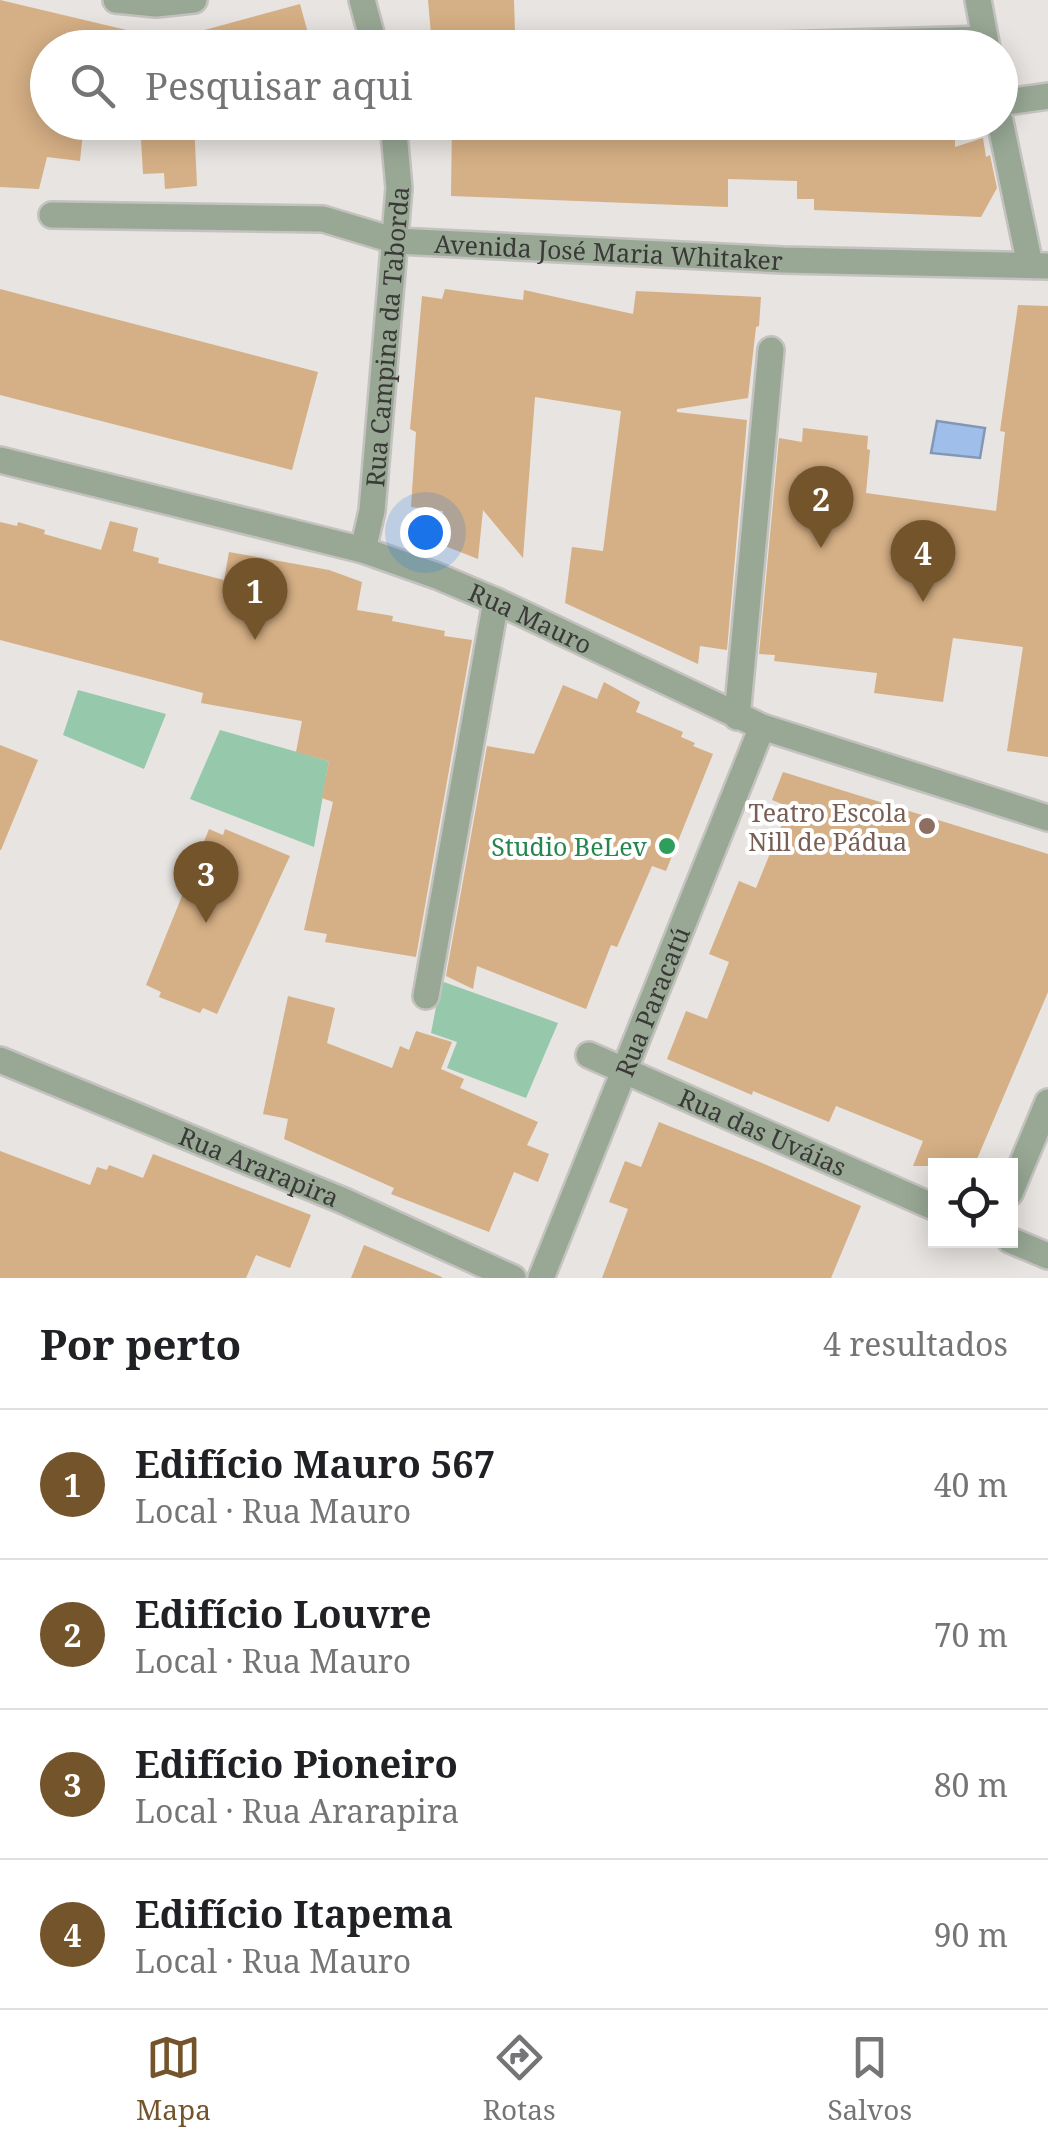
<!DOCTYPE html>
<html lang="pt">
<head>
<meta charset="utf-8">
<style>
	:root { --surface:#fff; --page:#f2f2f2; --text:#202124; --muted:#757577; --line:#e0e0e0; --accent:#74542a }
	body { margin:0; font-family:"Noto Serif",serif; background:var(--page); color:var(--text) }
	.controls { position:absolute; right:30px; bottom:30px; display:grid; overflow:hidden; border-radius:0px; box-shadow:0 5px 25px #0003 }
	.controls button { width:90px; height:90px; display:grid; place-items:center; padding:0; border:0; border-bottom:2px solid var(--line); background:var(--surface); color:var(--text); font:50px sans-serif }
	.you { position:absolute; left:425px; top:532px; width:35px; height:35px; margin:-25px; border:8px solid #fff; border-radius:50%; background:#1a73e8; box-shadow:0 0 0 15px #1a73e833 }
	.badge { display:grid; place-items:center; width:65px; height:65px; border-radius:50%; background:var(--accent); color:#fff; font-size:32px; font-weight:700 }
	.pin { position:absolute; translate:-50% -82px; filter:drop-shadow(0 2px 5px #0008) }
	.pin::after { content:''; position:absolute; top:52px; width:35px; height:30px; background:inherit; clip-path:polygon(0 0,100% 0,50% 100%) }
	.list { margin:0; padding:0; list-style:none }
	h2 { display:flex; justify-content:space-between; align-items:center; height:130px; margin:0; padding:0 40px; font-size:42px }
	h2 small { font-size:32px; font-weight:400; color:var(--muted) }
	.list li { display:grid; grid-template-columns:65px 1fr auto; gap:30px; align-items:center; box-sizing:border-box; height:150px; padding:0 40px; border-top:2px solid var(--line) }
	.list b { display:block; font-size:38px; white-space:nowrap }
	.list p { margin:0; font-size:32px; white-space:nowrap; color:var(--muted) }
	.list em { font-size:32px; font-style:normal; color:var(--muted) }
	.icon { flex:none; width:55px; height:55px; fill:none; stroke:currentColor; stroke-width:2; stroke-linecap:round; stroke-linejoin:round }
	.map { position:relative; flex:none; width:1048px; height:1278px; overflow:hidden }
	.search { position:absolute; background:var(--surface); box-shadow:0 5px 25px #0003; left:30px; right:30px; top:30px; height:110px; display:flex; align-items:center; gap:25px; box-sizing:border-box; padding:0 35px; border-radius:55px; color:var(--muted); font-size:38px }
	.sheet { height:730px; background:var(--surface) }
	nav { display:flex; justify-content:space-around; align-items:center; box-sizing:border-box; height:140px; border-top:2px solid var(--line); background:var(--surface); font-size:28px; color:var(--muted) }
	nav a { display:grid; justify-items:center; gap:5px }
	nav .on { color:var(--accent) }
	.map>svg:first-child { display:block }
	.green { fill:#96c8ab }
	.water { fill:#9fbfea; stroke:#8197b5; stroke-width:2.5 }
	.building { fill:#d5af85 }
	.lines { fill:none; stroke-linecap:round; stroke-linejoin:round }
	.minor-casing { stroke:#c4c2bf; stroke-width:30 }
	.minor { stroke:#98a895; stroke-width:25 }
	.education-dot { fill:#8d6e63; stroke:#fff; stroke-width:4 }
	.leisure-dot { fill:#2e9e5b; stroke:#fff; stroke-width:4 }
	.labels { text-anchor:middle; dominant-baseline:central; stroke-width:8; stroke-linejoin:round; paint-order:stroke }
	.street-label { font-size:25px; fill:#3a3938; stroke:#fff }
	.education-label { font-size:25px; fill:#785e54; stroke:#fff; text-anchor:end }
	.leisure-label { font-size:25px; fill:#27864d; stroke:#fff; text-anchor:end }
</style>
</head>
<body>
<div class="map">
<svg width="1048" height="1278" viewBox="0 0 1048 1278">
	<rect width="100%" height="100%" fill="#e7e4e1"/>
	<!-- green -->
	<path class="green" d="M78,690L166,714L144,769L63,735Z
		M220,730L329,761L314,847L190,799Z
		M441,981L558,1023L526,1098L447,1068L457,1042L431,1033Z"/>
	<!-- water -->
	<path class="water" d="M937,421L985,428L980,458L931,453Z"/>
	<!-- building -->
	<path class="building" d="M0,0L152,36L150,48H48V122H84L80,161L47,157L39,189L0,187Z
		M428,0H514L515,33L431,34Z
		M300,4L312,48H176L175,38Z
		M140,122H194L197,186L165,189L164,173L143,174Z
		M452,122H924V128H955V147L983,138L986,157L990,155L997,188L981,217L814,210V199H797V181L728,179V207L451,196Z
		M0,289L318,372L292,470L0,395Z
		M445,289L523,300L524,290L633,314L636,291L761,297L759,326L756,327L748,398L677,409V412L747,420L727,650L700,646L698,664L565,603L572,547L603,551L621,411L535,397L523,558L483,510L478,559L440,544L443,511L411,507L416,432L410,429L422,296L442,299Z
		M1018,305L1048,306V757L1007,751L1023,647L953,638L943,702L874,693L877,673L774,661L775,655L759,654L779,438L802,442L803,428L868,436L867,449L870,450L866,493L996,511L1005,432L1000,431Z
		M110,521L138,528L133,551L159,558L158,563L224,580L229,552L329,570L362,582L357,610L393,616L392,621L445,631L444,636L472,640L416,957L325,942L327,934L304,930L333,802L322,798L329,761L296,752L302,721L201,703L203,693L0,640V522L17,526L18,522L45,530L44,534L101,550Z
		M604,682L640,702L636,712L683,732L681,737L695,743L693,746L713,754L666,871L652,866L617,947L611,945L586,1009L477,966L473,989L446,976L487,746L534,754L563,685L597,699Z
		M0,745L38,760L1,850H0Z
		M783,772L1048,854V992L974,1166H913L923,1141L836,1106L829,1122L753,1091L752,1095L667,1059L686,1011L707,1019L729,962L709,954L739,881L756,888L789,807L772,800Z
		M209,829L223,835L225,829L290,856L217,1014L203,1008L200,1013L159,997L161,992L146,985Z
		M288,996L335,1008L327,1043L392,1068L400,1046L409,1050L416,1031L452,1042L441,1069L464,1079L460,1088L538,1122L527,1145L549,1154L538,1182L514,1172L489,1232L391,1194L394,1188L284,1139L288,1119L263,1114Z
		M659,1122L762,1163L861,1206L831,1278H602L628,1209L609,1202L625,1161L641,1167Z
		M0,1151L90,1185L97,1167L107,1170L109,1165L143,1178L153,1154L311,1215L290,1268L256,1255L246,1278H0Z
		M364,1245L442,1277V1278H351Z"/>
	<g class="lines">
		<!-- minor casing -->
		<g class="minor-casing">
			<g id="minor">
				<path d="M116,0L156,4L194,0"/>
				<path d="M362,0L375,48"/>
				<path d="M978,0L987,48"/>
				<path d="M674,48L985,39"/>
				<path d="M1000,103L1048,96"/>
				<path d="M1000,121L1030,265"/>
				<path id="s1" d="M52,215L323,219L396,241L783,260L1048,266"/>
				<path id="s2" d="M0,460L363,550L437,576L496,601L762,727L1048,818"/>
				<path id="s3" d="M363,550L372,511L399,188L393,122"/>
				<path d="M737,717L771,350"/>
				<path d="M426,996L496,601"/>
				<path id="s4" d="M589,1055L936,1208"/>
				<path id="s5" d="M0,1060L344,1201L513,1278"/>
				<path d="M1010,1193L1048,1102"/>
				<path d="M1010,1240L1048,1256"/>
				<path id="s6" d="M541,1278L762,727"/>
			</g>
		</g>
		<!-- minor -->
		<use href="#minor" class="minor"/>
	</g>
	<!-- markers -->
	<circle class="education-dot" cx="927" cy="826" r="10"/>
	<circle class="leisure-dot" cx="667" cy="846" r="10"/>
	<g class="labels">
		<!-- street labels -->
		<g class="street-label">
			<text stroke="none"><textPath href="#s1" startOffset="560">Avenida José Maria Whitaker</textPath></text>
			<text stroke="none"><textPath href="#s3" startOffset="215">Rua Campina da Taborda</textPath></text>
			<text stroke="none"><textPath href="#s2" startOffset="555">Rua Mauro</textPath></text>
			<text stroke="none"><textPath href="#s6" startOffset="298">Rua Paracatú</textPath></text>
			<text stroke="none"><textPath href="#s4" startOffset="190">Rua das Uváias</textPath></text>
			<text stroke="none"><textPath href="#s5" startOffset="280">Rua Ararapira</textPath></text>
		</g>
		<!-- education labels -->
		<g class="education-label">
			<text x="907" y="812">Teatro Escola<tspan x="907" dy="29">Nill de Pádua</tspan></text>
		</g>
		<!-- leisure labels -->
		<g class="leisure-label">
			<text x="647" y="846">Studio BeLev</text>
		</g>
	</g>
</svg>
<div class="controls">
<button><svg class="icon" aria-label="locate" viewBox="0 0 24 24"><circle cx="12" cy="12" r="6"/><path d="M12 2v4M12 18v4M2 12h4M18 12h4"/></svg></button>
</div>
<div class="you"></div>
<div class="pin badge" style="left:255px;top:640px">1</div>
<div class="pin badge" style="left:821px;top:548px">2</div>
<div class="pin badge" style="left:206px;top:923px">3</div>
<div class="pin badge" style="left:923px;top:602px">4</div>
<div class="search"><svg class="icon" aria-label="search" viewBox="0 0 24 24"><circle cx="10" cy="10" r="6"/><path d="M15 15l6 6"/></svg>Pesquisar aqui</div>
</div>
<section class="sheet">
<h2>Por perto<small>4 resultados</small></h2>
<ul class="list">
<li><span class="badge">1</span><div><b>Edifício Mauro 567</b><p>Local · Rua Mauro</p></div><em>40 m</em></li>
<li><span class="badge">2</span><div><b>Edifício Louvre</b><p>Local · Rua Mauro</p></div><em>70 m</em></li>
<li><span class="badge">3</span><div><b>Edifício Pioneiro</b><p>Local · Rua Ararapira</p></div><em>80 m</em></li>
<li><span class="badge">4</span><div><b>Edifício Itapema</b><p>Local · Rua Mauro</p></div><em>90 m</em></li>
</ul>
</section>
<nav>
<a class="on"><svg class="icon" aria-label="map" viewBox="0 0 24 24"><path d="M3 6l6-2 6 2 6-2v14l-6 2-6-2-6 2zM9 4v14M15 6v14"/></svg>Mapa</a>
<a><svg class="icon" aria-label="directions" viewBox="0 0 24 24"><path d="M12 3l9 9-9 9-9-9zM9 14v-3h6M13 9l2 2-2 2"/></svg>Rotas</a>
<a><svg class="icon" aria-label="saved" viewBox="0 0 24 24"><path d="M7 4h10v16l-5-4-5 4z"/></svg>Salvos</a>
</nav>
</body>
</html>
